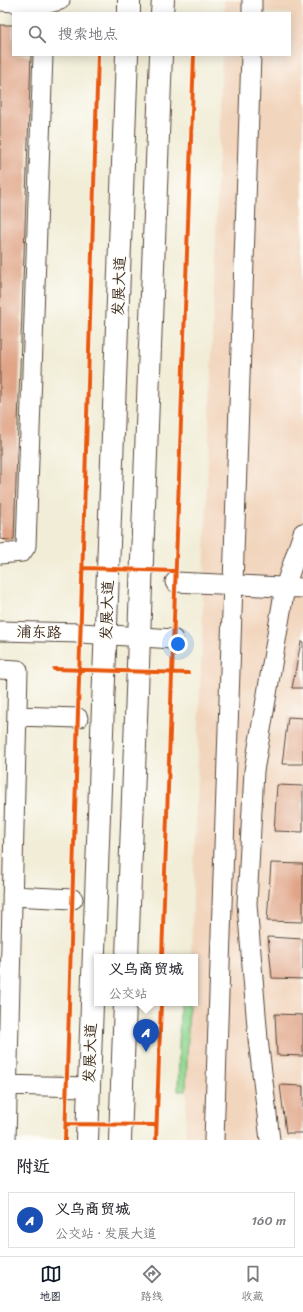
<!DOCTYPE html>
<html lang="zh">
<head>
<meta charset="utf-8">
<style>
	:root { --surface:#fff; --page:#f2f2f3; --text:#2b2b33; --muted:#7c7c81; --line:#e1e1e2; --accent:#111827 }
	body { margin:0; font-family:Sriracha,"LXGW WenKai TC",sans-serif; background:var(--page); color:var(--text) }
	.you { position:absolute; left:178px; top:644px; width:14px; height:14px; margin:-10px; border:3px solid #fff; border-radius:50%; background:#1a73e8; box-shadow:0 0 0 6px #1a73e833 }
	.badge { display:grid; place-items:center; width:26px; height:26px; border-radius:50%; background:var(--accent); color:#fff; font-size:13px; font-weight:700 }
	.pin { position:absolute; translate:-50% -33px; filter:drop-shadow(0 1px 2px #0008) }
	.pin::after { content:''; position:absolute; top:21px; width:14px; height:12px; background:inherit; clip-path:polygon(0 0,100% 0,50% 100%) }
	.popup { position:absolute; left:94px; top:954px; width:104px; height:52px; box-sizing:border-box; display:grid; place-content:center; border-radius:0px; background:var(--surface); filter:drop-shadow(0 1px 3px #0005); font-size:13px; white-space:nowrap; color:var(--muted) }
	.popup b { font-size:15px; color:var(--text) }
	.popup::after { content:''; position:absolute; left:50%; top:100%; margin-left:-8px; border:8px solid transparent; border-top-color:var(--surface) }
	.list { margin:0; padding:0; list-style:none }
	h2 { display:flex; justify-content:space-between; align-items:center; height:52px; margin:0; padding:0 16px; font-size:17px }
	h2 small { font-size:13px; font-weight:400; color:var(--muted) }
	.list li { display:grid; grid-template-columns:26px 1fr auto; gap:12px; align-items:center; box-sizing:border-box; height:56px; margin:0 8px 8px; padding:0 8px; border:1px solid var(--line); border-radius:0px }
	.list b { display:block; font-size:15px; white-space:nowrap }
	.list p { margin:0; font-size:13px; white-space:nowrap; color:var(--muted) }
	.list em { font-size:13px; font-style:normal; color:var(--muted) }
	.icon { flex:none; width:22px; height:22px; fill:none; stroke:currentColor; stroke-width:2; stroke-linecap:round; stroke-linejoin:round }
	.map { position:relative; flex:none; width:303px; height:1140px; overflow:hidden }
	.search { position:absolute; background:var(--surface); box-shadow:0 2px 10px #0003; left:12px; right:12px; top:12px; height:44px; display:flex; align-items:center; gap:10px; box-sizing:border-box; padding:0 14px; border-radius:0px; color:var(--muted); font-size:15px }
	.sheet { height:116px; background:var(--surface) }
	nav { display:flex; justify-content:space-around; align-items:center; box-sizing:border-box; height:56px; border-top:1px solid var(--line); background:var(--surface); font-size:11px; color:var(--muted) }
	nav a { display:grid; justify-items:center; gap:2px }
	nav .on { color:var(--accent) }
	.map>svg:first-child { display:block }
	.built { fill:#f2d5bd }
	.green { fill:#90d892; stroke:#668158 }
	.building { fill:#e0a487 }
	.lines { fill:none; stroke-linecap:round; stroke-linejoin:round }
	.minor-casing { stroke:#56473a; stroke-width:21 }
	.major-casing { stroke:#56473a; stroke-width:24 }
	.minor { stroke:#fff; stroke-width:19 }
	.major { stroke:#fff; stroke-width:22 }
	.cycleway-casing { stroke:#fdfcf7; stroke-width:6 }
	.cycleway { stroke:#e8590c; stroke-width:4 }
	.labels { text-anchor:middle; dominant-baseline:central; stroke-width:3; stroke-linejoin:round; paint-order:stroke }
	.street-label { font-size:15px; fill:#3b2a1e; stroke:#fdfcf7 }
</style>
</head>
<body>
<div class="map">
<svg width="303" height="1140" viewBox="0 0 303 1140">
	<rect width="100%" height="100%" fill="#fdfcf7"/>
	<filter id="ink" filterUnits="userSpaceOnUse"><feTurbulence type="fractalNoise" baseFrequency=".025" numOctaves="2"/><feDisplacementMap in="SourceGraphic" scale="8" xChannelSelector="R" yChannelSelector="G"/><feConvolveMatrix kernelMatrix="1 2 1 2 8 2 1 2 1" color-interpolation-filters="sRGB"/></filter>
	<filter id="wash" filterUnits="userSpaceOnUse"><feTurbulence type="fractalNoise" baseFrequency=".012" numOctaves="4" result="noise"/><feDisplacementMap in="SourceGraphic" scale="16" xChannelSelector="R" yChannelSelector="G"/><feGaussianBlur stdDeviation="0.9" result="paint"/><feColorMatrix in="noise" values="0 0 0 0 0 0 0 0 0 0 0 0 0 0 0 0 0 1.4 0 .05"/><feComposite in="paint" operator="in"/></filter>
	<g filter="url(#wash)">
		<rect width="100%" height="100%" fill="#f1edd7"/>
		<!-- built -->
		<path class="built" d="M224,0H303V1140H185L189,1003H195V957H191L222,55H290V13H224Z"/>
		<!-- green -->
		<path class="green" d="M180,1003H189L186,1091H178Z"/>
		<g id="blocks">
			<!-- building -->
			<path class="building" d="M0,25H13V55H31L14,539L9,540L0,539Z
				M301,642H303V688H292Z
				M288,717L303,718V764H282Z
				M277,785L303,786V832L274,831Z
				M271,863L303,864V922L267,921Z
				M268,937L303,939V979L272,978Z
				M275,1014L303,1015V1056L277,1055Z
				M280,1085L303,1086V1133H286Z"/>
		</g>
	</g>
	<g filter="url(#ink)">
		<use href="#blocks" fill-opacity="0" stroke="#56473a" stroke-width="1"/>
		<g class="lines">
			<!-- minor casing -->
			<g class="minor-casing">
				<path id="minor" d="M0,1L45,4L60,0
					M252,13V0
					M0,554L22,552L26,546L43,55
					M175,582L303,588
					M0,631L81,633L173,639
					M0,669L18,670L6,1140
					M17,716L78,718
					M12,896L73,899
					M0,1085L88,1087
					M214,1140L251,55
					M270,1140L258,1039L247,904L254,771L285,587L303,533"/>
			</g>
			<!-- major casing -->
			<g class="major-casing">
				<path id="major" d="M129,13V0
					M162,13L163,0
					M127,957L161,55
					M87,1140L127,55
					M120,1140L125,1003"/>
			</g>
			<!-- minor -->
			<use href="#minor" class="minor"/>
			<!-- major -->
			<use href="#major" class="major"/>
			<!-- cycleway casing -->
			<g class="cycleway-casing">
				<path id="cycleway" d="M83,568L175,571
					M54,669L188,673
					M162,957L194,55
					M66,1124L156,1125
					M65,1140L98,55
					M156,1140L161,1003"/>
			</g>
			<!-- cycleway -->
			<use href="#cycleway" class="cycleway"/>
		</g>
	</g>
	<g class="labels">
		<!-- street labels -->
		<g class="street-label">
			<text transform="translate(119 286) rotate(-88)">发展大道</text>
			<text transform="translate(107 610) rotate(-88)">发展大道</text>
			<text transform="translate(39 632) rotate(1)">浦东路</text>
			<text transform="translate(90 1053) rotate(-88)">发展大道</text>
		</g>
	</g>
</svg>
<div class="you"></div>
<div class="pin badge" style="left:146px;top:1052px;background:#1a4fb4">A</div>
<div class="popup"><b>义乌商贸城</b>公交站</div>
<div class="search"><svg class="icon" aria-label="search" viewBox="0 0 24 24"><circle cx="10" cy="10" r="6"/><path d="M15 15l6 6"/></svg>搜索地点</div>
</div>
<section class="sheet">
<h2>附近<small></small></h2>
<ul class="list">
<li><span class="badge" style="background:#1a4fb4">A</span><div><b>义乌商贸城</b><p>公交站 · 发展大道</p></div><em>160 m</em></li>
</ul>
</section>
<nav>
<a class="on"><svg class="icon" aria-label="map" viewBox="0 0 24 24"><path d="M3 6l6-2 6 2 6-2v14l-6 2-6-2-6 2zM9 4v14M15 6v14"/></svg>地图</a>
<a><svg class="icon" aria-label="directions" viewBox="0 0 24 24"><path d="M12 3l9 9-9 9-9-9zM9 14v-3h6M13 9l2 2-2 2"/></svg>路线</a>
<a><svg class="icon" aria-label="saved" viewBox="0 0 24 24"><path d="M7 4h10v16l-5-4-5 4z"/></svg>收藏</a>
</nav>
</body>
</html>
